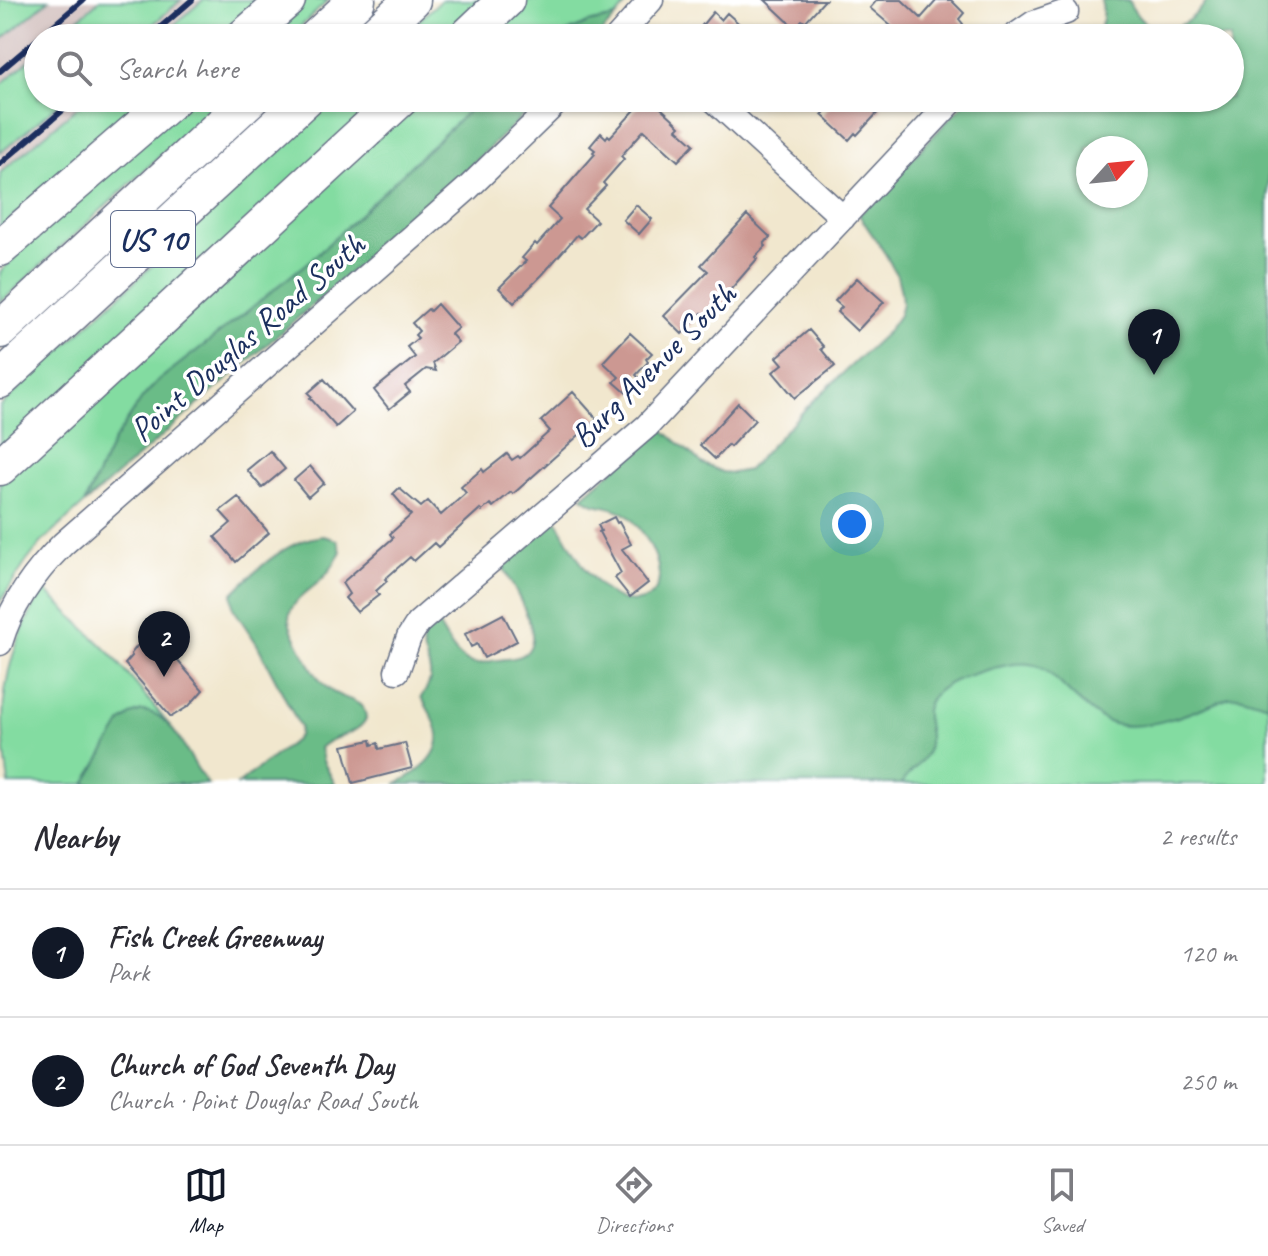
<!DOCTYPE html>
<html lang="en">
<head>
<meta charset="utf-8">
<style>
	:root { --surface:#fff; --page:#f2f2f3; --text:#2b2b33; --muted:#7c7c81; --line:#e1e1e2; --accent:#111827 }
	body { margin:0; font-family:Caveat,sans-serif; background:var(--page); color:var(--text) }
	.compass { position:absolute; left:1076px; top:136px; width:72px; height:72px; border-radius:50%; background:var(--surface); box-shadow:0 2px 6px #0004; rotate:63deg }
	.you { position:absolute; left:852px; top:524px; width:28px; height:28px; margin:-20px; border:6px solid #fff; border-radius:50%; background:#1a73e8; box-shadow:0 0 0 12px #1a73e833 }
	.badge { display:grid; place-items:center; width:52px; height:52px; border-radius:50%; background:var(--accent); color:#fff; font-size:26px; font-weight:700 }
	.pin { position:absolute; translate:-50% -66px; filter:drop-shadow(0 2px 4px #0008) }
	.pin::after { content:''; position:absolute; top:42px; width:28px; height:24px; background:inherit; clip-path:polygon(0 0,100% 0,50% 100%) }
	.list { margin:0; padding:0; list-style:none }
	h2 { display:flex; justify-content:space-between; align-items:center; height:104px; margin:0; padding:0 32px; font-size:34px }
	h2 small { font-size:26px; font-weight:400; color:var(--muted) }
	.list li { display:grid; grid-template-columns:52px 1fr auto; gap:24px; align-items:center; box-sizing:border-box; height:128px; padding:0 32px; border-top:2px solid var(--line) }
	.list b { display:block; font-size:30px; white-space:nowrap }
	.list p { margin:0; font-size:26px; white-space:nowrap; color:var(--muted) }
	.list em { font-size:26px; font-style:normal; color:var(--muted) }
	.icon { flex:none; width:44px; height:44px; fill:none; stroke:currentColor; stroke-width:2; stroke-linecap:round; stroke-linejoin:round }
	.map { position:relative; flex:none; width:1268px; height:784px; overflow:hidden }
	.search { position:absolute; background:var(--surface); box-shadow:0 2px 6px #0004; left:24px; right:24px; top:24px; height:88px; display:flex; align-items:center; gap:20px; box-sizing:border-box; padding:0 28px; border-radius:44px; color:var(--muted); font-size:30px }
	.sheet { height:360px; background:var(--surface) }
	nav { display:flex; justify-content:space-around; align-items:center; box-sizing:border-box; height:112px; border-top:2px solid var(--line); background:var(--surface); font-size:22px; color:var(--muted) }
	nav a { display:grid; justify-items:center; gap:4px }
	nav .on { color:var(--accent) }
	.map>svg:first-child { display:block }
	.industrial { fill:#d1bfbd }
	.green { fill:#83dca1; stroke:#4f8680; stroke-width:2 }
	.forest { fill:#6abc87; stroke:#427672; stroke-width:2; fill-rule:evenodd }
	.building { fill:#cc9892 }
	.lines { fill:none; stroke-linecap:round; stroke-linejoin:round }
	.minor-casing { stroke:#666f85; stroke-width:27 }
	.highway-casing { stroke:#666f85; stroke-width:39 }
	.minor { stroke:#fff; stroke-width:24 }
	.highway { stroke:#fff; stroke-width:36 }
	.rail { stroke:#1b2f5e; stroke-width:6 }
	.labels { text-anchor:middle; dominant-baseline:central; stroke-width:7; stroke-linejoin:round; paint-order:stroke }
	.shield { fill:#fff; stroke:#5f6d8e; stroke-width:2 }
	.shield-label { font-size:32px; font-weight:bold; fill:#1b2f5e }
	.street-label { font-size:34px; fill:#1b2f5e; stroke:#fff }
</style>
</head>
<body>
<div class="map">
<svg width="1268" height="784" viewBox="0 0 1268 784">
	<rect width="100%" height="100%" fill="#fff"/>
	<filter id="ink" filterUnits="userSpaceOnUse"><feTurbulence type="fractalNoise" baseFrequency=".0125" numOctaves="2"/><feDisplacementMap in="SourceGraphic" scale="16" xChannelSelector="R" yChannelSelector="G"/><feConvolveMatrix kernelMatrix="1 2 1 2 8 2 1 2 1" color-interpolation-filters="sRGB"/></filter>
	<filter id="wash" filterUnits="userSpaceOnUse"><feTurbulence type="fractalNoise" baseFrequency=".006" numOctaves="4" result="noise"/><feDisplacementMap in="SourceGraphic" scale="32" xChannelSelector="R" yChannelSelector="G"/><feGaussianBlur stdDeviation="1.8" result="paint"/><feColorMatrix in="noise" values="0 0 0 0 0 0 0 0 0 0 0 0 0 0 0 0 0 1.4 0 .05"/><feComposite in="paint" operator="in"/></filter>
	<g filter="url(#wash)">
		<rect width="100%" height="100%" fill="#f1e7ce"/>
		<!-- industrial -->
		<path class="industrial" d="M0,0H203L159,38H38V98H88L0,173Z"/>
		<!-- green -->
		<path class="green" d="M0,0H49L0,41Z
			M100,0H181L137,38H56Z
			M203,0H259L215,38H159Z
			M305,0H329L288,38H261Z
			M441,0H495L454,38H400Z
			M514,0H630L616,17L588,23L555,38H478Z
			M38,53V98H66L0,153V85Z
			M88,98H146L0,228V173Z
			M192,98H223L0,303V272L54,218Z
			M334,98H385L0,451V406Z
			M415,98H482L319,253L239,318L159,380L143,397L113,442L84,504L42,542L26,562L0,602V480Z
			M1268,119V784H648Z
			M44,589L113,656L170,726L163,719L142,711L126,719L117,731L144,784H9C6,763 3,742 3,721C3,673 19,629 44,589Z"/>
		<!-- forest -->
		<path class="forest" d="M1101,0H1128C1149,45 1183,33 1208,0H1268V705L1239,696L1229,697C1199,710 1144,734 1111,723C1102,720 1093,713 1086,707C1071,696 1060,681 1045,670C1028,657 999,667 980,672C963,677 944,683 932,697C919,713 931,726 929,744C927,761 909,770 902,784H395C405,780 414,774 422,767C450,743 436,723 421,697C444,668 416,658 424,636C426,630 432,626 436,621C444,633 453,654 467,661C478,667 487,661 498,660C512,658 530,659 532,640C535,623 510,581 502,565L556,519C571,545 585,576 610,594C629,608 660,603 659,575C658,554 643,529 627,515C618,508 610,508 599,505C593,504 587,501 582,497L661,428L703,464L722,472L732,473L748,470L810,404L887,332L899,315L902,303L901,292L897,276L886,255L859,215L969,98H1230V38H1092C1104,26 1105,16 1101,0ZM1088,148H1136V196H1088Z
			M616,17L597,38H555L588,23Z
			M482,98H541L456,180L84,504L113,442L143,397L159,380L239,318L319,253Z
			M323,536L337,540L341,551C337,560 331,569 324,577C313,589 288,601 289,620C290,630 297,640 301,649C309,662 317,681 330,690C343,701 366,698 366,719C356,737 333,734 320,748L323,761L335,784H238L295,740L299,735L300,727L257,644L233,608L232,594C257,569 286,540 323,536Z
			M142,711C173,711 190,763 208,784H85L122,722L131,715Z"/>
		<g id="blocks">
			<!-- building -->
			<path class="building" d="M765,0H825L805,22L802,20L795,28Z
				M877,0H902L921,18L937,0H951L964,13L959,19L963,24L950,38H905L870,8Z
				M713,12L721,20L727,13L755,38H709L699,29Z
				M646,98H650L674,120L680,126L677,129L694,144L678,161L644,130L621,156L624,159L603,183L606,186L584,209L597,221L581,238L577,235L542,275L514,303L499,288L526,261L522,258L535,243L537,245L560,219L548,208L595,154L593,152L595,150L590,146L601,133L606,138L608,135L610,137Z
				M837,98H871L882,108L857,135L855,133L849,140L822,115Z
				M636,205L652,219L639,234L623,220Z
				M747,215L770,237L764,244L766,246L755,257L757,259L725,296L729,300L710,320L702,313L682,334L664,316L708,271L701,265Z
				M857,278L884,302L857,331L837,312L842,307L835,301Z
				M437,304L458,328L451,334L458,342L433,363L436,371L426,369L405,386L410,392L389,409L374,390L415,357L407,347L418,338L415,335L419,331L412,323L428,309L430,311Z
				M809,330L824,347L821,349L835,366L795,398L773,372L783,364L777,357Z
				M630,333L652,353L646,359L648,362L636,375L643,382L630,396L614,382L619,377L603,362Z
				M324,379L353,412L336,427L310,398L312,397L308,393Z
				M573,392L597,419L513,494L511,492L493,507L490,504L482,511L480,509L438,547L434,543L414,561L410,557L385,579L387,581L376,591L379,595L357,612L345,598L349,594L342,583L393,538L390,534L411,515L393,494L399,488L421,507L428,501L441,515L466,493L461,487L482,469L484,472L507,454L512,460L518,456L520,458L550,431L541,421Z
				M738,403L755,420L730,447L728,445L715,459L700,445Z
				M270,451L285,469L262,488L247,470Z
				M310,466L324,483L308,497L294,480Z
				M238,497L269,533L236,562L215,537L231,523L220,511Z
				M614,517L617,523L619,522L631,544L622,549L648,583L630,597L615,578L621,573L599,532L601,531L598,525Z
				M503,614L517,641L484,658L477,644L471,647L465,634Z
				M157,637L203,690L189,706L171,717L125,664L132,656L131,654L137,646L146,641L148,643Z
				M371,740L372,745L378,743L379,749L405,743L412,768L353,783L343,746Z"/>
		</g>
	</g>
	<g filter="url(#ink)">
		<use href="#blocks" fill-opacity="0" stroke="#666f85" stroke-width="2"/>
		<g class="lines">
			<!-- minor casing -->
			<g class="minor-casing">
				<path id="minor" d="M617,38L651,0
					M1012,38L1034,23L1066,12
					M712,98L843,218
					M0,643C11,605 36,571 63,544L468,188L561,98
					M397,671L409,637L418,623L647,426L955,98"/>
			</g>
			<!-- highway casing -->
			<g class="highway-casing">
				<path id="highway" d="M243,38L287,0
					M316,38L357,0
					M371,38L412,0
					M466,38L506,0
					M0,248L174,98
					M0,330L251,98
					M0,380L306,98
					M0,467L401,98"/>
			</g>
			<!-- minor -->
			<use href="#minor" class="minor"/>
			<!-- highway -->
			<use href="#highway" class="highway"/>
			<!-- rail -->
			<path class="rail" d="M39,38L83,0
				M148,38L192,0
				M0,71L38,39
				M0,164L77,98"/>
		</g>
	</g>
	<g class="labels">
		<!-- shield labels -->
		<rect class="shield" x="111" y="211" width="84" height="56" rx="6"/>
		<g class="shield-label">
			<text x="153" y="239">US 10</text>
		</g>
		<!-- street labels -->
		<g class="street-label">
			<text transform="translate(247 337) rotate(-41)">Point Douglas Road South</text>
			<text transform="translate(653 365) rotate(-45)">Burg Avenue South</text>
		</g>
	</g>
</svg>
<svg class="compass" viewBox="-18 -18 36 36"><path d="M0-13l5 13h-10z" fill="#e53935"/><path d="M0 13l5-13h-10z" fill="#7c7c81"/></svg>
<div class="you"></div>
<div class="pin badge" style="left:1154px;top:375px">1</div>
<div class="pin badge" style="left:164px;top:677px">2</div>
<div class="search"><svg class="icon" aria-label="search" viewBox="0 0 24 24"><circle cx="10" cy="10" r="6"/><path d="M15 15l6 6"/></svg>Search here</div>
</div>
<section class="sheet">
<h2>Nearby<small>2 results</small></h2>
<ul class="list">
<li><span class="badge">1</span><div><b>Fish Creek Greenway</b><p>Park</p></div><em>120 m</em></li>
<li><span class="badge">2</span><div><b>Church of God Seventh Day</b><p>Church · Point Douglas Road South</p></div><em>250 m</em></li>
</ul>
</section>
<nav>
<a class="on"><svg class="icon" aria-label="map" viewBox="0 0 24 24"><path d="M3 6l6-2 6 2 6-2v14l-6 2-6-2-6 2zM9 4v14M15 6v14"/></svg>Map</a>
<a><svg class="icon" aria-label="directions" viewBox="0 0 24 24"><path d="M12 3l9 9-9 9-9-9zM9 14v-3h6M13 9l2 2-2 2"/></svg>Directions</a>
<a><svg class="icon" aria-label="saved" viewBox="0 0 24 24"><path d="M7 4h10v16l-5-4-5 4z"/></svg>Saved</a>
</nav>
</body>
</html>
